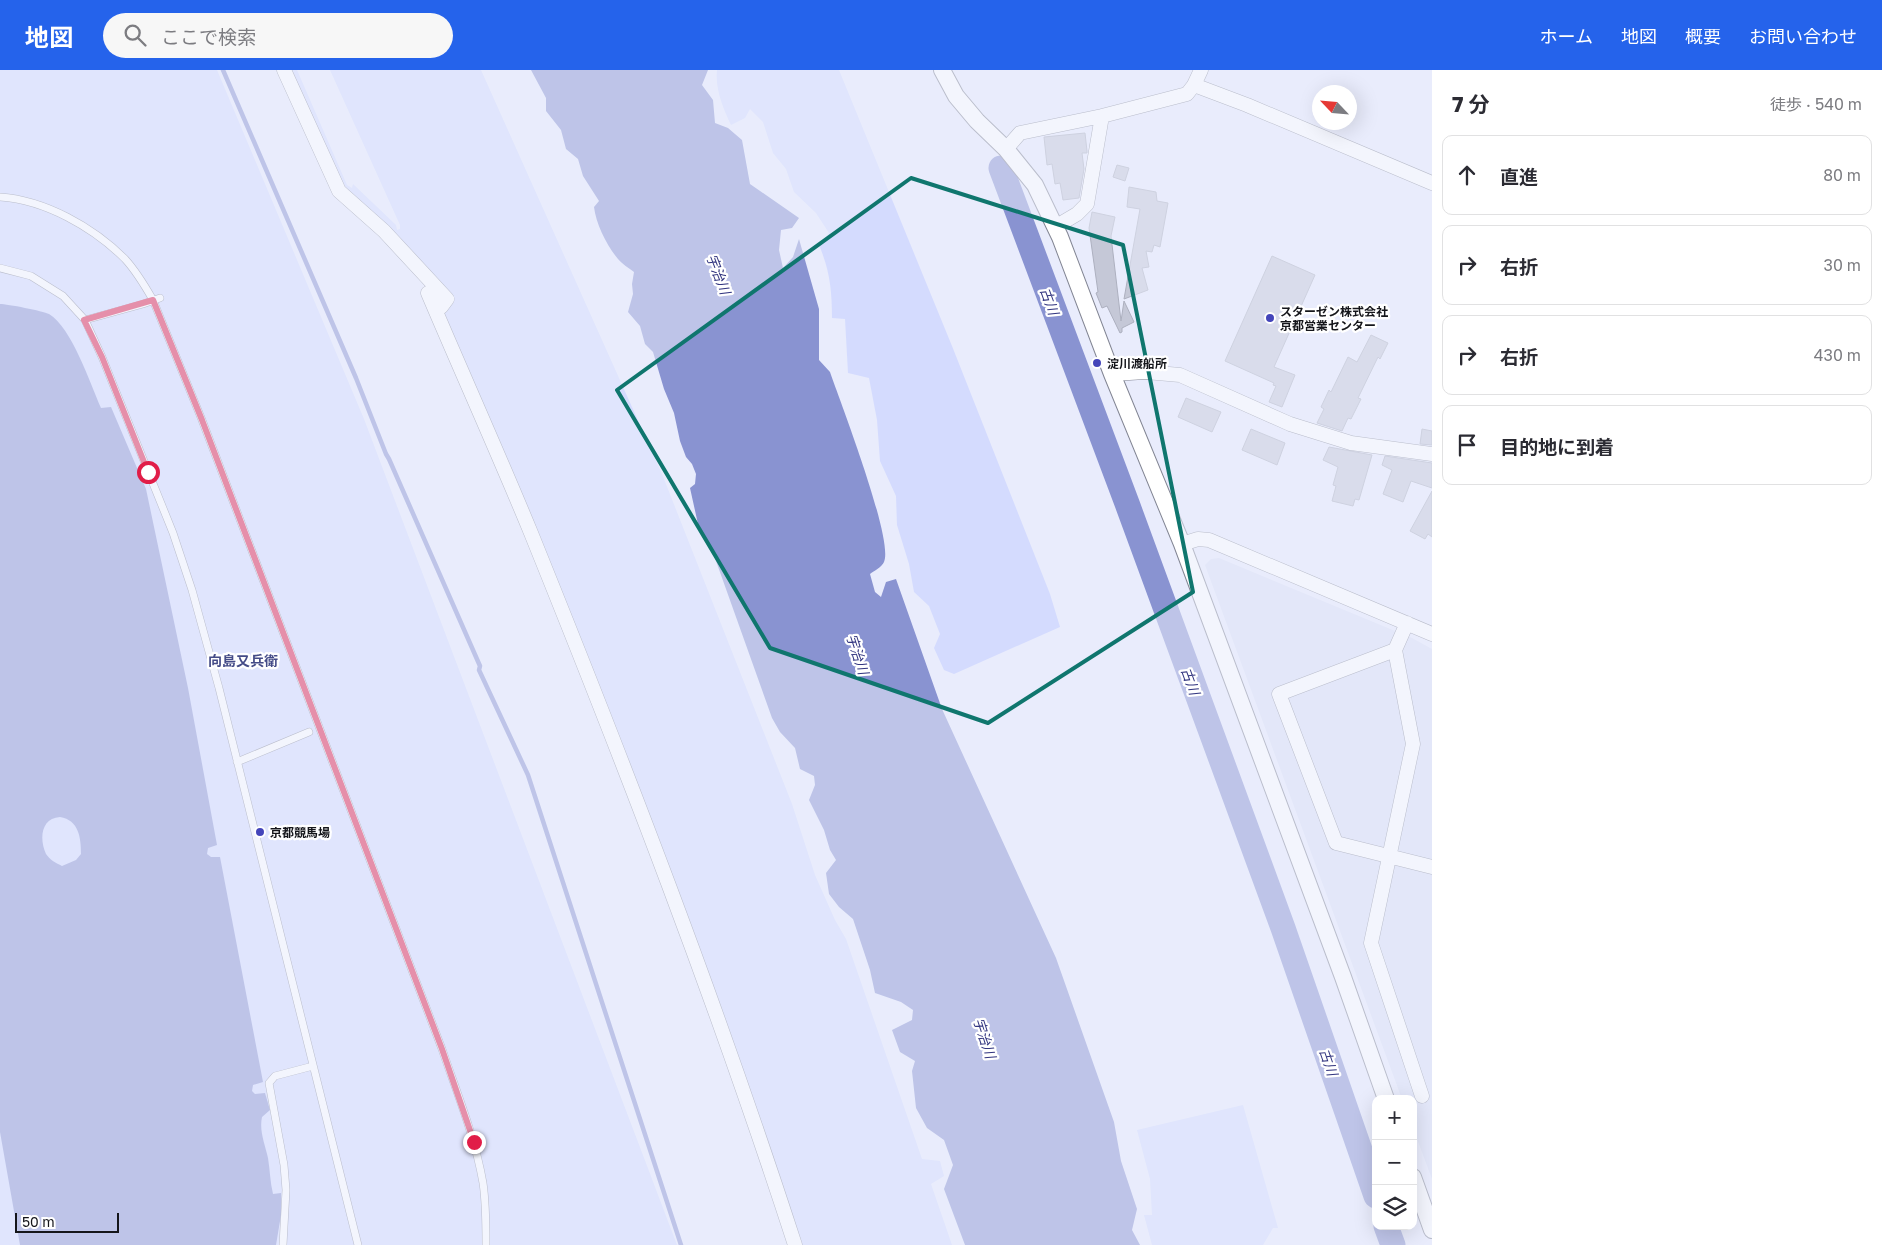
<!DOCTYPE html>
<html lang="ja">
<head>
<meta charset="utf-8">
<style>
	:root { --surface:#fff; --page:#f7f7f7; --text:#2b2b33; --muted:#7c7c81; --line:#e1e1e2; --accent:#2563eb }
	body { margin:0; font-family:"Golos Text","Noto Sans JP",sans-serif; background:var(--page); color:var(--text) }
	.controls { position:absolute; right:15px; bottom:15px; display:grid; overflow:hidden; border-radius:10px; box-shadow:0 5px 20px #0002 }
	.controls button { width:45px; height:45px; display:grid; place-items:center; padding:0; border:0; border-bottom:1px solid var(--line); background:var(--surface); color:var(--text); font:25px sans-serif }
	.compass { position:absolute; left:1312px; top:15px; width:45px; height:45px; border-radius:50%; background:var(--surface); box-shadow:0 5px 20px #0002; rotate:296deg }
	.scale { position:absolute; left:15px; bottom:12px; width:104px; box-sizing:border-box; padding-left:5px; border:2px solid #14151a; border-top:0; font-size:14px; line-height:18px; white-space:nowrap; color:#14151a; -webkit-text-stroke:4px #fff; paint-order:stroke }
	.stop { position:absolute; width:15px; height:15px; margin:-11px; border:4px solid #e11d48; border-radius:50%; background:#fff }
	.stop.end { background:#e11d48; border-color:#fff; box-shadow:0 1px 5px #0008 }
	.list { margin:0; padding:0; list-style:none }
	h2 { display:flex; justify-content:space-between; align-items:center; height:65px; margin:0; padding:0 20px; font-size:21px }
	h2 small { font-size:16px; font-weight:400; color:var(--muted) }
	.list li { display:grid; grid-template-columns:32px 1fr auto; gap:15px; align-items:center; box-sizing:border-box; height:80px; margin:0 10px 10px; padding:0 10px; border:1px solid var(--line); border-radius:10px }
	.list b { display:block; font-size:19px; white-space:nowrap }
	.list em { font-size:16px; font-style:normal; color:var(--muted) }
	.icon { flex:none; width:28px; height:28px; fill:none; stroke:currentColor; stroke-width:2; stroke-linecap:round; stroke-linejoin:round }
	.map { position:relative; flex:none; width:1432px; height:1175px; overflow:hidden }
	header { display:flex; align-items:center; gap:30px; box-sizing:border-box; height:70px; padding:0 25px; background:var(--accent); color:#fff }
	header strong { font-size:24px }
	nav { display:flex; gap:28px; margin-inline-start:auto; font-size:18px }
	.search { width:350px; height:45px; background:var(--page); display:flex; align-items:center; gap:12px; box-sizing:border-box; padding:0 18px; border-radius:28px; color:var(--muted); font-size:19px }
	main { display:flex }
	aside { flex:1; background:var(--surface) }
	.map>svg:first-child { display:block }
	.built { fill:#dbe0f6 }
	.green { fill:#d4dbfe }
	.water { fill:#8993d1; fill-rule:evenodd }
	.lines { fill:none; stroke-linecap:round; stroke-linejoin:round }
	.stream { stroke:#8993d1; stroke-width:4.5 }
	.river { stroke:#8993d1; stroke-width:25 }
	.building { fill:#c5c8d7; stroke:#adb0bf }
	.service-casing { stroke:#828593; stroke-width:8 }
	.minor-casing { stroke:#828593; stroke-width:15 }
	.tertiary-casing { stroke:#828593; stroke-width:18 }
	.service { stroke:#fff; stroke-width:7 }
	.minor { stroke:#fff; stroke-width:14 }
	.tertiary { stroke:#fff; stroke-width:16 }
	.route { stroke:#e11d48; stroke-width:6 }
	.marked { fill:none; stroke:#0f766e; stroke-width:4; stroke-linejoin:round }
	.poi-dot { fill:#4445ba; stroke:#fff; stroke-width:2 }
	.labels { text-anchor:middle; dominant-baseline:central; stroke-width:4.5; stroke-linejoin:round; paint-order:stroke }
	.poi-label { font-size:12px; font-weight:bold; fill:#14151a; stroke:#fff; text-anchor:start }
	.water-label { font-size:14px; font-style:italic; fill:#333680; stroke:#fff }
	.neighbourhood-label { font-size:14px; font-weight:bold; fill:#444b87; stroke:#fff }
</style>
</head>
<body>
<header>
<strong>地図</strong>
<div class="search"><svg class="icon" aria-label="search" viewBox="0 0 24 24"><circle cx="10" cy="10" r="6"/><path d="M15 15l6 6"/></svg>ここで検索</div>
<nav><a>ホーム</a><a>地図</a><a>概要</a><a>お問い合わせ</a></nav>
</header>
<main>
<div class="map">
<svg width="1432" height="1175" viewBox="0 0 1432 1175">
	<rect width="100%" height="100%" fill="#e9ecfc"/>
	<!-- built -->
	<path class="built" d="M1219,488L1412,568L1432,579V1109L1413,1058V1029H1402L1205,495L1211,489Z"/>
	<!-- green -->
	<path class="green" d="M0,0H217L364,349L677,1175H0Z
		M284,0H297L347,115L352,118L353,114L396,155L397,160L400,159V155L330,0H481L662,404L792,734L815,805L835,850L846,869L922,1089L940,1091L944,1106L931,1114L952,1175H795L656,781L428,223L447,229L339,121Z
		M717,0H839L952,276L1050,524L1060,557L954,604L944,600L934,578L940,564L929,536L914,522L909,494L897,455L896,426L880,391L877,350L869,308L848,303L845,249L832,248C832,221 830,201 819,175L829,163L816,143L794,122L786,99L773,83L763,52L750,39L745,48L731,55C723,38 715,19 717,0Z
		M1243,1035L1278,1158H1273L1263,1175H1152L1144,1145H1152L1150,1109L1137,1060Z"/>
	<!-- water -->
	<path class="water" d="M531,0H708L702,15L713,30L715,53L728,58L742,70L750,114L799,148L792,158L781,160L779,180L783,198L793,187L799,169L819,239V290L830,302C840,331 894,470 884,492C882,497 874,501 870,504L875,522L881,527L886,512L896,509L942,639L1056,888L1114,1052L1121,1091L1137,1139L1132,1160L1140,1175H965L944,1119L953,1095L944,1070L927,1058L916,1038L912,1001L915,991L900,982L892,960L912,950L913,940L901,932L875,923L870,900L853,849L839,837L829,824L826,803L836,790L830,780L824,760L809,730L815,715L814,706L800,699L795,678L780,662L772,648L711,477L698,454L690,418L695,414L696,404L692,394L686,387L680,371L674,343L664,319L653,282L645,274L640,256L628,242L633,224L632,214L634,202C629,198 622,194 618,189C607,176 596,154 594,137L599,131L583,106L578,89L566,79L561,60L546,41V28Z
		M0,234C7,234 43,241 49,244C72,258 90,313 101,338L111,337L146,419L188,618L217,775L208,778L207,784L211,787H220L263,1012L253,1015L252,1021L255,1024L265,1023L270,1040L262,1047C259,1061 265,1074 268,1088C270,1100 270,1112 273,1124L281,1123V1145L276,1175H20L0,1062ZM60,747C79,750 81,768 81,784L76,790L62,796C56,793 50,790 46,784C39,769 41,748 60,747Z"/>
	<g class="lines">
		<!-- stream -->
		<path class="stream" d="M223,0L356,308L386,384L389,389L480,596L479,600L528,705L681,1175"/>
		<!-- river -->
		<path class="river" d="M1001,98L1128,436L1283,858L1376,1126
			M1386,1156L1393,1175"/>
	</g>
	<!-- building -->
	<path class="building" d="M1085,63L1087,81V83H1082L1084,99L1079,128L1063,130L1060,113L1055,114L1052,94L1047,95L1044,67Z
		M1117,95L1129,98L1125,111L1113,107Z
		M1129,117L1156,122L1157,131L1168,133L1160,177L1154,175L1152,182L1146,181L1149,197L1142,198L1148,220L1124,229L1140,139L1127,137Z
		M1092,142L1115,147L1111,166L1121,251L1124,231L1134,252L1122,258V262L1120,263L1107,236L1102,238L1096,223L1098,222L1089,158Z
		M1272,186L1315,205L1274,297L1295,305L1282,337L1269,332L1276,316L1273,315L1274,313L1225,291Z
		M1371,265L1388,273L1380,289L1378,287L1358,328L1361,329L1351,349L1348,348L1342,361L1317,353L1324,339L1321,337L1329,320L1331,322L1348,287L1357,292Z
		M1186,328L1221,342L1212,362L1178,347Z
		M1251,359L1285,373L1277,395L1242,380Z
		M1422,359L1432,361V375L1420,374Z
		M1329,377L1372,385L1359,430L1355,429L1353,436L1332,431L1336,416L1333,415L1338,397L1323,390Z
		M1385,386L1432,393V418L1411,411L1403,432L1383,424L1392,400L1382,395Z
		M1432,421V467L1428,464L1425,469L1410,461Z"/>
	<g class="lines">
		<!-- service casing -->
		<g class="service-casing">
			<path id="service" d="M0,127C45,130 93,157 125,189C136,201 145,216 153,230L202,350L442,979C457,1023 475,1067 483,1113C486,1133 486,1154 486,1175
				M0,198L31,206L63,226L85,250L102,287L173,463L192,520L219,618L358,1175
				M85,250L143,234L160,228
				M237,692L309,662
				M283,1175L286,1120L284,1095L269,1013L275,1006L313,996"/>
		</g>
		<!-- minor casing -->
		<g class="minor-casing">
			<path id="minor" d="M284,0L339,121L384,161L447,229L441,237L428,223C462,303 498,383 531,463C626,698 717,934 795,1175
				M1194,15L1247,35L1432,113
				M1006,79L1020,63L1102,46
				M1055,157L1077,144L1087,134L1102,46L1187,24L1194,15L1201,0
				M1112,304L1146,302L1180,305L1290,354L1351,373L1432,384
				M1182,474L1198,469L1209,470L1432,564
				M1395,580L1407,553
				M1422,1026L1371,873L1413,674L1395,580L1279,624L1336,773L1432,797"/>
		</g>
		<!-- tertiary casing -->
		<g class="tertiary-casing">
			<path id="tertiary" d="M942,0L956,26L977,51L1006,79L1035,115L1060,167L1112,304L1182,474L1343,907L1386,1029
				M1413,1107L1432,1160"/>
		</g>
		<!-- service -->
		<use href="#service" class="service"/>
		<!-- minor -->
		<use href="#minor" class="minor"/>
		<!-- tertiary -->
		<use href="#tertiary" class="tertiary"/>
	</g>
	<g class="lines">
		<!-- route -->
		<path class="route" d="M148,402L102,287L84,250L153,230L202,350L442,979L474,1072"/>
	</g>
	<!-- marked area -->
	<path d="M0 0H1432V1175H0ZM911,108L1123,175L1193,522L988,653L770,578L617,320Z" fill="#e9ecfc" fill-opacity=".55" fill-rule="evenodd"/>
	<path class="marked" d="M911,108L1123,175L1193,522L988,653L770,578L617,320Z"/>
	<!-- markers -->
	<g class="poi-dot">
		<circle cx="1270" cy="248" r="5"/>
		<circle cx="1097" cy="293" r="5"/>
		<circle cx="260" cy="762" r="5"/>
	</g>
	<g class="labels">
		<!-- poi labels -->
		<g class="poi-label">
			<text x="1280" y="241">スターゼン株式会社<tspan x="1280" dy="14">京都営業センター</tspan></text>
			<text x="1107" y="293">淀川渡船所</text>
			<text x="270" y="762">京都競馬場</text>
		</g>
		<!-- water labels -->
		<g class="water-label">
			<text transform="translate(719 204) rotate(69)">宇治川</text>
			<text transform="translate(1050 231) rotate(70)">古川</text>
			<text transform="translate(858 584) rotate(72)">宇治川</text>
			<text transform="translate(1191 611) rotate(70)">古川</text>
			<text transform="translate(985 968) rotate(72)">宇治川</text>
			<text transform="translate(1329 992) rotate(71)">古川</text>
		</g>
		<!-- neighbourhood labels -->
		<g class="neighbourhood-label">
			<text x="243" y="590">向島又兵衛</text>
		</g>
	</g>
</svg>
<div class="controls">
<button>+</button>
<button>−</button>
<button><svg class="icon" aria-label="layers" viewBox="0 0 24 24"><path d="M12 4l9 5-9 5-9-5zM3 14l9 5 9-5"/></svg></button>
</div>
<svg class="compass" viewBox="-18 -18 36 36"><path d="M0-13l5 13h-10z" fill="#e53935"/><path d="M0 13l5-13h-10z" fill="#7c7c81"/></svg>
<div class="scale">50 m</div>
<div class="stop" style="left:148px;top:402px"></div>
<div class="stop end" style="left:474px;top:1072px"></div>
</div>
<aside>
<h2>7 分<small>徒歩 · 540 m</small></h2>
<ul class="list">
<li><svg class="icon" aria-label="ahead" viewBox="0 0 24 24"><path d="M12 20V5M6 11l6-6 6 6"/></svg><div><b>直進</b></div><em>80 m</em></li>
<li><svg class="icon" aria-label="right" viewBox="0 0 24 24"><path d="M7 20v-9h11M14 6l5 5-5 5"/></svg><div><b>右折</b></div><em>30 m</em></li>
<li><svg class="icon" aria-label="right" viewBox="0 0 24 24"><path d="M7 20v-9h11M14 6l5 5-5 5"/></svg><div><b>右折</b></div><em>430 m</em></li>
<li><svg class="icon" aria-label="arrive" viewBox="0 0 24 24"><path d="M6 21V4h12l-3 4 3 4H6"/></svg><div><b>目的地に到着</b></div></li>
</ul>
</aside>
</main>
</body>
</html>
